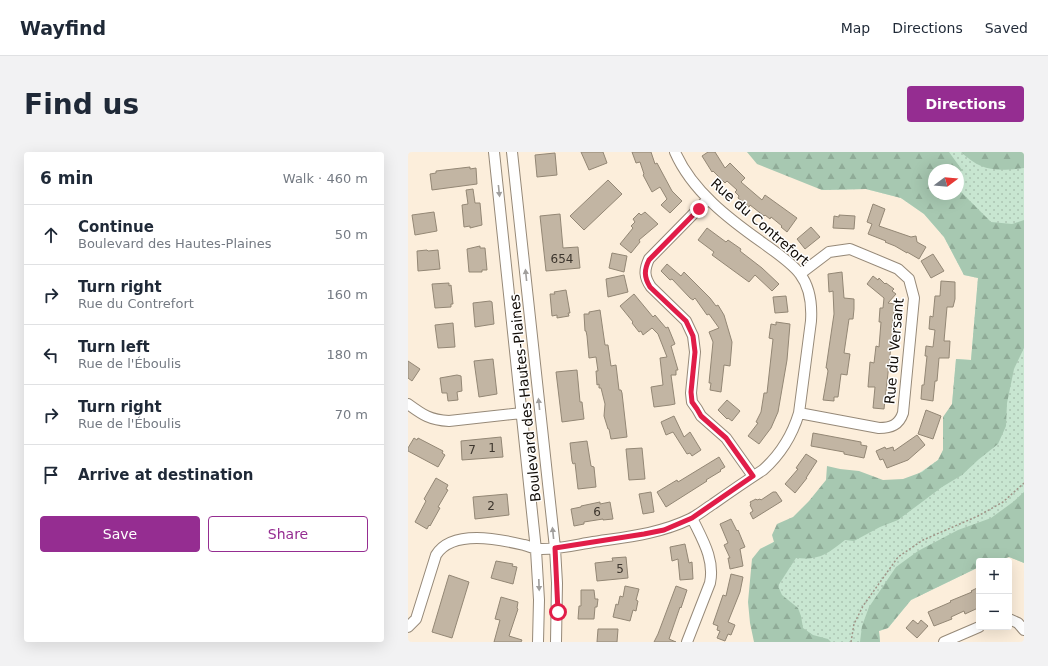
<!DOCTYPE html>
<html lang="en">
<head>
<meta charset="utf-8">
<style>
	:root { --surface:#fff; --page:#f2f2f3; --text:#1f2937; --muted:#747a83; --line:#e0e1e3; --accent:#952d91 }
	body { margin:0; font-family:"DejaVu Sans",sans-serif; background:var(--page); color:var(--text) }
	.controls { position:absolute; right:12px; bottom:12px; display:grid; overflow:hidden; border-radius:4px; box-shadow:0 4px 16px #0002 }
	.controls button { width:36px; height:36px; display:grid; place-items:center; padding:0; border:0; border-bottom:1px solid var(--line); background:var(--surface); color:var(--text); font:20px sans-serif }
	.compass { position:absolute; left:520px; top:12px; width:36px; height:36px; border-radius:50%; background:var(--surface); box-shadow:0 4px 16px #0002; rotate:74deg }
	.stop { position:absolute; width:12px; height:12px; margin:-9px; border:3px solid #e11d48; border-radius:50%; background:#fff }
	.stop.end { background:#e11d48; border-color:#fff; box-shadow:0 1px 4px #0008 }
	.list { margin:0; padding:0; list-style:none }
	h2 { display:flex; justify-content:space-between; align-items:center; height:52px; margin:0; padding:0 16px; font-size:17px }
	h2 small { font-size:13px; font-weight:400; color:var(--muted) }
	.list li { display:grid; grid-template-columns:26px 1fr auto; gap:12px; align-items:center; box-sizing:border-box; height:60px; padding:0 16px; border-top:1px solid var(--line) }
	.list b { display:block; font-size:15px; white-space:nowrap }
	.list p { margin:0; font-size:13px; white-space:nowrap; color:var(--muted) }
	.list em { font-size:13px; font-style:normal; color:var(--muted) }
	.actions { display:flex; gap:8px; padding:12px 16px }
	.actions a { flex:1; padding:9px 0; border:1px solid var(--accent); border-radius:4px; text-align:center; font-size:14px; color:var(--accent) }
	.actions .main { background:var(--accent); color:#fff }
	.icon { flex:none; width:22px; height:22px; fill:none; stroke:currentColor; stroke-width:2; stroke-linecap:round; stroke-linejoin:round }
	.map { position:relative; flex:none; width:616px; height:490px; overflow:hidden; border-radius:4px }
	header { display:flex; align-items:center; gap:24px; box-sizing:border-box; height:56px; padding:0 20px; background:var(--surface); border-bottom:1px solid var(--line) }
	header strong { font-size:19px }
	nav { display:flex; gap:22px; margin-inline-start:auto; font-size:14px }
	.intro { display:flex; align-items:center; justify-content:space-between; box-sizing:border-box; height:96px; padding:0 24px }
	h1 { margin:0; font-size:28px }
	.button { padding:10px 18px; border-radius:4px; background:var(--accent); color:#fff; font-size:14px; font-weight:700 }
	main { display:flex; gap:24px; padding:0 24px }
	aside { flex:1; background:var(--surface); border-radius:4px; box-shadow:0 4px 16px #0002 }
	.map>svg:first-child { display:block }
	.grass { fill:url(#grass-dots); fill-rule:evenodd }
	.forest { fill:url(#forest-firs) }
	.building { fill:#c2b5a3; stroke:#938775 }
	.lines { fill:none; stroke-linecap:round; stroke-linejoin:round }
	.minor-casing { stroke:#968978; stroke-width:12 }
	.path { stroke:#a09588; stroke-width:1.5; stroke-dasharray:2 2; stroke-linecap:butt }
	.minor { stroke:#fff; stroke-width:10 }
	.oneway { fill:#a09e9c }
	.route { stroke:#e11d48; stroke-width:5 }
	.labels { text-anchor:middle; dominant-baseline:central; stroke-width:3; stroke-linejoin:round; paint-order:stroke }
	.number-label { font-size:12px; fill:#3d362e }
	.street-label { font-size:14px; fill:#110c07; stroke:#fff }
</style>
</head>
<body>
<header>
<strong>Wayfind</strong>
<nav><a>Map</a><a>Directions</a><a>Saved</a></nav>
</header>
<div class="intro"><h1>Find us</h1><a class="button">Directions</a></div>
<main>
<aside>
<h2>6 min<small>Walk · 460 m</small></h2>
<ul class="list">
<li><svg class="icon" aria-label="ahead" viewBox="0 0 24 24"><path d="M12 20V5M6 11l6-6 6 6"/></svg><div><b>Continue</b><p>Boulevard des Hautes-Plaines</p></div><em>50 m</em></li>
<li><svg class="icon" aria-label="right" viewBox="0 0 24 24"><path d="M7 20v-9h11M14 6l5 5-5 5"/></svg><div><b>Turn right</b><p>Rue du Contrefort</p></div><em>160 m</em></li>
<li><svg class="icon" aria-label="left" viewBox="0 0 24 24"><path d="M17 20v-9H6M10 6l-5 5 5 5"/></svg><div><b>Turn left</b><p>Rue de l'Éboulis</p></div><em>180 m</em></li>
<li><svg class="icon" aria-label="right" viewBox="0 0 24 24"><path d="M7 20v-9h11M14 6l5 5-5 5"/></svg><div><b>Turn right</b><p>Rue de l'Éboulis</p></div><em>70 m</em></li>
<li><svg class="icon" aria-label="arrive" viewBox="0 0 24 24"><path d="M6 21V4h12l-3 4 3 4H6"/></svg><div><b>Arrive at destination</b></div></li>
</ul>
<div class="actions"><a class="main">Save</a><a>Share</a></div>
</aside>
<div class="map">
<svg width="616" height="490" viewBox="0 0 616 490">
	<defs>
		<pattern id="grass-dots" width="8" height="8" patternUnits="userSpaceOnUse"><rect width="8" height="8" fill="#c8e6d1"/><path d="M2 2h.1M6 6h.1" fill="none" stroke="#abc4b2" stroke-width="1.8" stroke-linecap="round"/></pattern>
		<pattern id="forest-firs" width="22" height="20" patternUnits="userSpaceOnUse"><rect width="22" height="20" fill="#a7c8b1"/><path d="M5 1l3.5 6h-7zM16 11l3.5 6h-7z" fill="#8fab97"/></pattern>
	</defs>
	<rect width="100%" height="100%" fill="#fceedb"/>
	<!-- grass -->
	<path class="grass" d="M339,0H616V411L601,405L588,409H571V415L503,448L480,476L471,479L472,490H351L352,397L478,332L504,326L530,308L541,287L548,207L563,208L570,126L556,123L536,85L516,62L493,46L458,37L414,38ZM526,18H550V42H526Z"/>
	<!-- forest -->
	<path class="forest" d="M339,0H541L554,18L550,23V18H526V42H550V37L583,70L604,72L616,68V196L606,217L599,251L598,274L590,292L570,308L554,323L534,335L490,368L472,375L446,389L437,388C418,403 412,408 388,406L370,434L374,443L390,456L393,464L395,476L405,483L420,487L423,490H346L342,471L340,450L344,407L352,397L366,390L364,383L369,372L385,365L401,349L418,328L419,314L432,317L451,319L475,328L495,327L514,320L530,308L535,298V265L544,252L548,207L563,208L570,126L556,123L536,85L516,62L493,46L458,37L414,38L349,12Z
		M553,0H616V16C588,19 574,20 553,0Z
		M616,340V411L601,405L588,409H571V415L503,448L480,476L471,479L472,490H452L454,474L461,455L488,415L510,399L550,378L583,366L605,350Z"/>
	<!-- building -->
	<path class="building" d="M173,0H195L199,11L181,18Z
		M224,0H243L247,12L249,11L264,39L274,49L262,61L253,53L259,47L252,35L244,40L235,23L236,22L232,10L228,11Z
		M300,0H307L317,16L322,11L337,26L333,30L354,48L357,43L389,66L379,80L373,75L374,74L363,65L362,67L357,63L356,64L342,53L341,55L330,46L331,44L327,40L329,38L319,29L317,31L305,19L304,20L294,4Z
		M147,1L149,23L129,25L127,3Z
		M62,15V17L68,16L69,32L24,38L22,22L28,21V19Z
		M200,28L214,42L176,78L162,64Z
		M65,37L67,51H72L74,73L62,76V74L56,75L54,53L60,52L58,38Z
		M465,52L477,57L471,74L503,85L508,84L509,90L518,95L511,107L499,100V101L487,94L477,90L478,89L460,82L464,72L459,70Z
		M26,60L29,79L7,83L4,63Z
		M237,60L250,72L231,88L232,90L223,101L212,92L225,76L223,74L227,70L225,67L231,61L233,63Z
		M152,62L155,96L170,95L172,116L138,119L132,64Z
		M431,63L447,64L446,77L425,76L426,64L431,65Z
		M403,75L412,85L397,97L389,87Z
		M299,76L318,90L320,88L333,97L332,99L354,116L371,132L364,139L347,123L341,130L304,103L306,100L290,88Z
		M72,94V96H77L79,118H74V120H61L59,97Z
		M19,98L20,99L30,98L32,117L10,119L9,99Z
		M204,101L219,104L216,120L201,116Z
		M525,102L536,119L523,126L513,109Z
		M259,112L273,124L276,120L302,146L308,154L310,153L316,163L324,190L322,214L316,213L313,240L302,238L303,231H301L305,190L301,180L311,176L301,162L299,163L287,146L285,148L282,146L264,127L262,128L253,119Z
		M434,120L436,146L446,147V157L445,167H441L436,201L442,202L439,223L433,222L430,245H426V249L415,248L420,219L419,216H418L426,162L425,139L421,140L420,122Z
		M216,123L220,140L200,145L198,127Z
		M465,124L470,128L471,126L477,132L478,131L486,137L484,139L488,142L480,151L487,152L484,176L486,177L485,194H483L476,257L465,256L467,235H460L462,210L466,211L468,194L471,195L473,170H471L472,156H475L476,146L459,132Z
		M533,129L547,130V147L545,155H539L536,189H542L541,206H531L529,229H527L525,249L513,247L514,233H516L519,204H517L518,194L525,195L527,178L521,177L522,164L525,165L527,144H532Z
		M41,131V134L43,133L45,152H43V155L27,156L24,132Z
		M158,138L162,161H160L161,164L149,166V163L144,164L142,142H147L146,140Z
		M226,142L245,165L247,163L258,176L260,175L267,192L263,194L270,218H268V223H263L267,252L262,253L246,255L243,235L255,233L252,206L259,205L250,182L244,176L235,183L233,179L231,180L224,171L225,170L212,154Z
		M378,144L380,160L367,161L365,145Z
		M82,149L84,150L86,172L67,175L65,151Z
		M192,158L197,193H200L203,214L208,213L211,238H213L214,241L219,285L203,287L201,277H200L196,264L197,252L193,236H191V232L189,233L188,219H190L188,205L181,206L179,184L178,179H177L176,162H181V160Z
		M368,170L382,172L379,208L370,260L363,276L351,292L340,284L350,271L348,270L353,260L356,241H359L365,187L361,186L363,172L368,173Z
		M45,171L47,195L30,196L27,173Z
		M85,207L89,242L71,245L66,209Z
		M0,209L12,217L4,229L0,226Z
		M169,218L172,250H174L176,267L154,270L148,220Z
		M49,223L53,224L54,239L49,240L50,248L40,249L39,241H34L32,226Z
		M319,248L332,259L324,269L320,266L319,267L310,258Z
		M518,258L533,264L525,287L510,282Z
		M266,264L276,285L282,280L293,298L284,304L282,301L279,302L265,280L258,283L253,270Z
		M405,281L453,290V293L459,294L456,306L436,302V300L403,294Z
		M509,283L517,293L500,308L479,316L475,307L472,308L468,299L477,295L478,297L485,295L486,299Z
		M93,285L95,305L54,308L53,289Z
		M6,286L9,288L10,286L35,299L34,301L37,303L30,315L0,299V296Z
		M179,289L183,314L186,315L188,335L170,337L167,311L165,312L164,309L162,291Z
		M234,296L237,327L221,328L218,297Z
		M398,302L409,309L398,326H399L387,341L377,332L390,317L388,316Z
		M311,305L317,315L312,318L313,319L298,328L299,329L258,355L249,340L269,328L270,330Z
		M28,326L40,333L38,337L40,338L30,355L32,356L22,374L21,373L19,377L7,370L18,349L16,347Z
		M243,340L246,360L235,362L231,342Z
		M365,340H368L374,349L345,367L342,361L345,359L342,353L343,352L342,350L348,347L349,348L352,347L353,348Z
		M99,342L101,363L67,367L65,345Z
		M192,350V352L202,350L205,367L195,368V367L176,370V372L166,374L163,357L173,355V354Z
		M323,367L329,379L330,378L337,395L332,397L335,414L322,417L320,406H322L316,393L320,391L312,372Z
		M277,392L281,411L284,410L285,427L272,428L270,407L264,409L262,395Z
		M218,405L220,426L189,429L187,411L205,409L204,406Z
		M88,409L105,412L104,414L109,415L105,432L83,426Z
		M323,422L335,425L332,440L320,470L327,473L323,483L320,482L317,489L309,486L312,479L309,478L310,474L305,472L315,443L318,444Z
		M41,423L61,430L44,486L24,480Z
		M217,434L231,437L228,448L230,449L228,459L225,458L222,469L205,465L208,452L210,453L212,444L215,445Z
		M268,434L279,438L273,456L272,455L261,487L268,490H246L250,482Z
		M571,435V458L570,456L557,462L556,459L543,465L544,467L526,474L520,460L543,450L542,449L564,440L563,439Z
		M173,438H186L187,447H190L189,455H187L186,467H170L171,454H173Z
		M93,445L110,450L109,456L110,457L101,484L114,488L113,490H86L92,468L87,467Z
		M505,468L510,472L513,468L520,474L509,486L498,476Z
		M190,477H210L209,490H189Z"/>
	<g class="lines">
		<!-- minor casing -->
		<g class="minor-casing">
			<path id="minor" d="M86,0L128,398L131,448L130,490
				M104,0L147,396L149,431L148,490
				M300,47L241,107C236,118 236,125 243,135L278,169L285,184L287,200L283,241L284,250L289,257L293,264L318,286L345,324
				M0,252C15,263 22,268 41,269L114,261
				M391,261L471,276C483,276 491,273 495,261L506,146L501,127L490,117L442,97L421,100L392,122
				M601,467L610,471L616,478
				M0,475L8,467L28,403C44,377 91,387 116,393C121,394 125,397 130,397C148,398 167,393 185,390C218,385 251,382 282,367C290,363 297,357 305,352C322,340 338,329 355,318C373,302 384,284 391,261L403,169C404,153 402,135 392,122C384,111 366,99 355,91C321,67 284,39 267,0
				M279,490L302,431C307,407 294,387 284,366
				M536,490L571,475"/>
		</g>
		<!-- path -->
		<path class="path" d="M443,490L446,472L455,454L490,405L515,388L570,364L595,350L616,331"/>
		<!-- minor -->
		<use href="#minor" class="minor"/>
	</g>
	<!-- one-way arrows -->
	<defs><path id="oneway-solid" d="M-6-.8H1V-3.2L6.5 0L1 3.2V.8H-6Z"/></defs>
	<g class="oneway">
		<use href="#oneway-solid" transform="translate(91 39) rotate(84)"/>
		<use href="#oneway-solid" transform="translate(118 123) rotate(-96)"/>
		<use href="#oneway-solid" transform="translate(131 252) rotate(-96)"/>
		<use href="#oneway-solid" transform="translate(145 381) rotate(-96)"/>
		<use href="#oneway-solid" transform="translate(131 433) rotate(88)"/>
	</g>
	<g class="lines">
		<!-- route -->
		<path class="route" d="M150,460L147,396L236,382L256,378L284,366L345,324L318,286L293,264L289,257L284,250L283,240L287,200L285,184L278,169L242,135C236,125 236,118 241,108L291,57"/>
	</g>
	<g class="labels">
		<!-- number labels -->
		<g class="number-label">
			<text x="154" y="107">654</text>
			<text x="84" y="296">1</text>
			<text x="64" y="298">7</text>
			<text x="83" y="354">2</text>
			<text x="189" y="360">6</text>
			<text x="212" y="417">5</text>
		</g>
		<!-- street labels -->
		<g class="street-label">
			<text transform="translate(352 70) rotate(41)">Rue du Contrefort</text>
			<text transform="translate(486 199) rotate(-85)">Rue du Versant</text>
			<text transform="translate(117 246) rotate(-96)">Boulevard des Hautes-Plaines</text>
		</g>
	</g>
</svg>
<div class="controls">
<button>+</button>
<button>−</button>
</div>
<svg class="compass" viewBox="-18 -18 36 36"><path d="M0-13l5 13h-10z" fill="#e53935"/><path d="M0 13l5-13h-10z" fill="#747a83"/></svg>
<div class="stop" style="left:150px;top:460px"></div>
<div class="stop end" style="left:291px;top:57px"></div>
</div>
</main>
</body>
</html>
